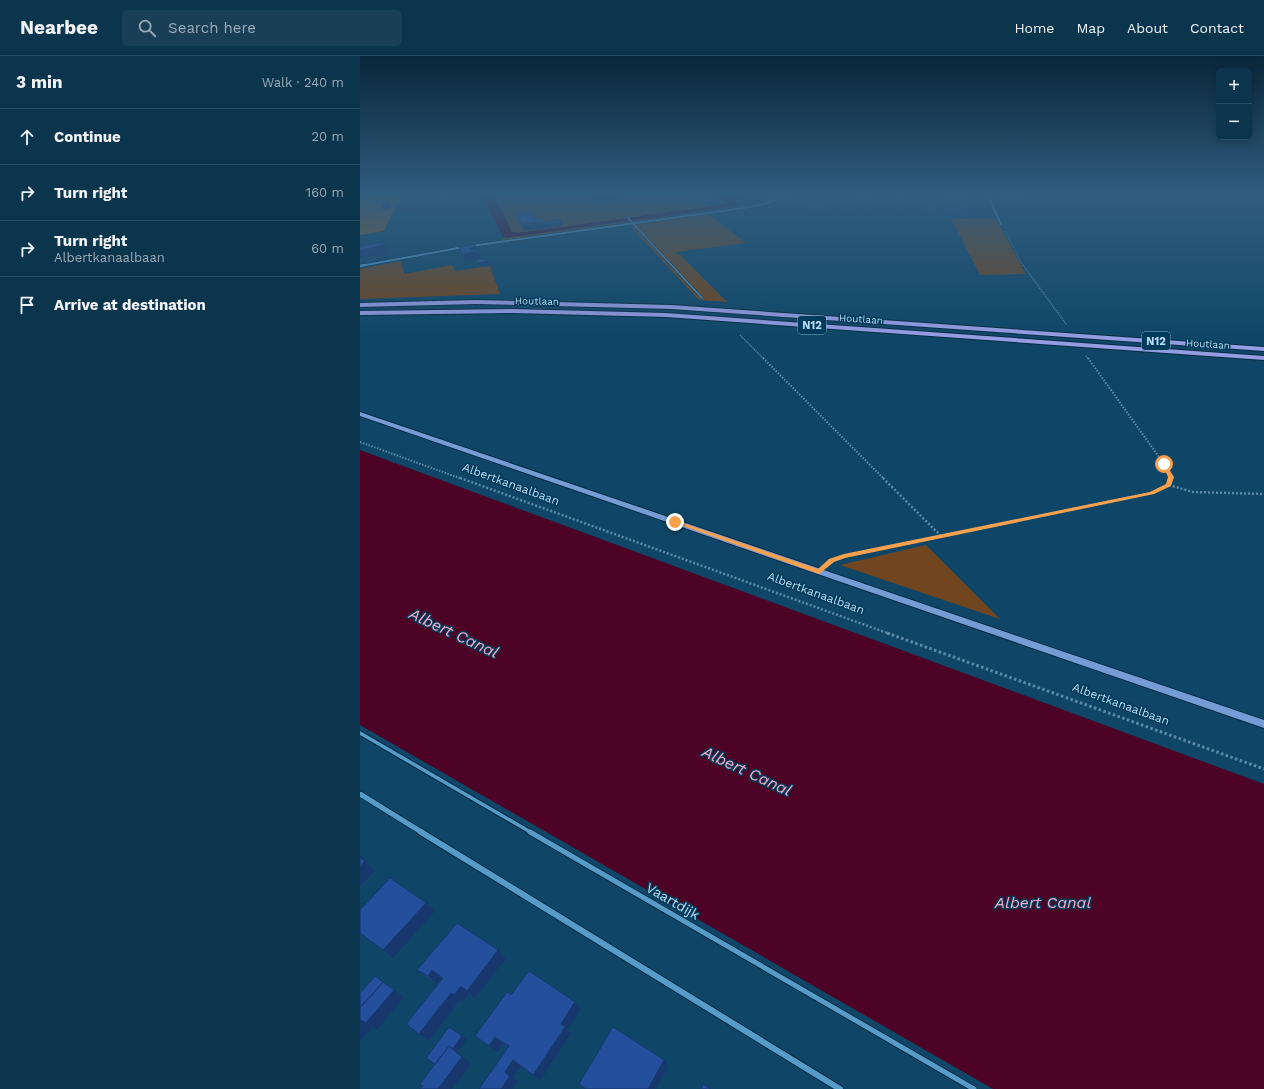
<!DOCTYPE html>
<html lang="en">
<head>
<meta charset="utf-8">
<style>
	:root { --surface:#0b344d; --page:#193f57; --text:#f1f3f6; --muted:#9aaab6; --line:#2b4f65 }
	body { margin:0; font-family:"Work Sans",sans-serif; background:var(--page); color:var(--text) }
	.controls { position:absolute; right:12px; top:12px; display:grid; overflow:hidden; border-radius:6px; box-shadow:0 2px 10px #0003 }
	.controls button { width:36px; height:36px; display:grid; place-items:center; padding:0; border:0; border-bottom:1px solid var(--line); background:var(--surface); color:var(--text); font:20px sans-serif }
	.stop { position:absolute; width:12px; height:12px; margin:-9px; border:3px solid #f9a04d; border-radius:50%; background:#fff }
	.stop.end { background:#f9a04d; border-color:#fff; box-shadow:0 1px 4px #0008 }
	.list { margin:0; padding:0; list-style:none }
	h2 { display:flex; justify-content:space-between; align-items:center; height:52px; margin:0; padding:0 16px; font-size:17px }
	h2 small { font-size:13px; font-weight:400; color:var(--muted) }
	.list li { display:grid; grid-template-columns:26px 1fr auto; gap:12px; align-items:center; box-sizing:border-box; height:56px; padding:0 16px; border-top:1px solid var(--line) }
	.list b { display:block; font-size:15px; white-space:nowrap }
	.list p { margin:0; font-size:13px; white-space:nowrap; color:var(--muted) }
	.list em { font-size:13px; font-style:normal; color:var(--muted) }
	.icon { flex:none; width:22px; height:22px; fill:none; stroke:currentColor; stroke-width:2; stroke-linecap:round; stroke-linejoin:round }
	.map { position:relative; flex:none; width:904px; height:1033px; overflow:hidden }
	header { display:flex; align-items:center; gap:24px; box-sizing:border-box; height:56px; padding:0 20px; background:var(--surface); border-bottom:1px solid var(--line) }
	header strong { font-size:19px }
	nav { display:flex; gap:22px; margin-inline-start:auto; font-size:14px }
	.search { width:280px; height:36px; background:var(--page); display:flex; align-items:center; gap:10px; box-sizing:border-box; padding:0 14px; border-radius:6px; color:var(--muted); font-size:15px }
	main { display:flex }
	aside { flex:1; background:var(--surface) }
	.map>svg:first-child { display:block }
	.green { fill:#71461f }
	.forest { fill:#995c21 }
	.water { fill:#4d0325 }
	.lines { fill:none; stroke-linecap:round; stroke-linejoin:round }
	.lane-far2-casing { stroke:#052b42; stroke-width:2.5 }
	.lane-far1-casing { stroke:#052b42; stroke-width:5.5 }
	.lane-casing { stroke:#052b42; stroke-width:7 }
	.street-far3-casing { stroke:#052b42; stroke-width:3 }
	.street-far2-casing { stroke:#052b42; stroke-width:3.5 }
	.street-far1-casing { stroke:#052b42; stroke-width:7 }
	.street-casing { stroke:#052b42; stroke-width:8 }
	.secondary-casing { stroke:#052b42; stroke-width:2 }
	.primary-casing { stroke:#052b42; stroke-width:2 }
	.path-far4 { stroke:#5d8aa7; stroke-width:1; stroke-dasharray:1 1; stroke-linecap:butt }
	.path-far3 { stroke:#5d8aa7; stroke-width:1.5; stroke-dasharray:1 1; stroke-linecap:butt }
	.path-far2 { stroke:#5d8aa7; stroke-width:2; stroke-dasharray:1.5 1.5; stroke-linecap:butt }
	.path-far1 { stroke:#5d8aa7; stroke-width:2.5; stroke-dasharray:2 2; stroke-linecap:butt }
	.path { stroke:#5d8aa7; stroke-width:3; stroke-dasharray:2.5 2.5; stroke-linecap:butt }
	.lane-far2 { stroke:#579bc9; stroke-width:1.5 }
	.lane-far1 { stroke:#579bc9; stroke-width:3.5 }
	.lane { stroke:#579bc9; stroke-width:5 }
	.street-far3 { stroke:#579bc9; stroke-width:2 }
	.street-far2 { stroke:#579bc9; stroke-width:2.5 }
	.street-far1 { stroke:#579bc9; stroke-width:5 }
	.street { stroke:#579bc9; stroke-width:6 }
	.secondary { fill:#769cd6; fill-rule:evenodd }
	.primary { fill:#949ce2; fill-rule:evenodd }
	.wall { fill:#1e4486 }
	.shaded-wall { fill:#18376d }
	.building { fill:#234f9c; stroke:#18376d }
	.route { fill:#f9a04d }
	.labels { text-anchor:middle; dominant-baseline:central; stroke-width:3; stroke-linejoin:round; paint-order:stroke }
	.far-street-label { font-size:10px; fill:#b9dbf3; stroke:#003b5b }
	.shield { fill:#003b5b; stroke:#82abc5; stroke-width:1 }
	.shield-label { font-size:11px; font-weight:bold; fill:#b9dbf3 }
	.street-label { font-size:12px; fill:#b9dbf3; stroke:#003b5b }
	.near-street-label { font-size:14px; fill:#b9dbf3; stroke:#003b5b }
	.near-water-label { font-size:16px; font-style:italic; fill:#fbabc2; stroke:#003b5b }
</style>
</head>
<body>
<header>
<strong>Nearbee</strong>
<div class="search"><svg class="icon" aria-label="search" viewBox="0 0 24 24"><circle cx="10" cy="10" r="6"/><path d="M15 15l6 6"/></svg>Search here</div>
<nav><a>Home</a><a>Map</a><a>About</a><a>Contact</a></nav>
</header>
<main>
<aside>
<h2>3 min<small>Walk · 240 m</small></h2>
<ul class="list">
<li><svg class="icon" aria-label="ahead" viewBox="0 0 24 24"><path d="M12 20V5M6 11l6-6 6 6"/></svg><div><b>Continue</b></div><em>20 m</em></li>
<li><svg class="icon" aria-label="right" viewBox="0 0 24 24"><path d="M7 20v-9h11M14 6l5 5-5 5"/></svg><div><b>Turn right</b></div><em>160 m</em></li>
<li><svg class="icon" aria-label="right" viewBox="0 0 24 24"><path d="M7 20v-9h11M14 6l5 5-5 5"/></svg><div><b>Turn right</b><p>Albertkanaalbaan</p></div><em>60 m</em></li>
<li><svg class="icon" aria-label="arrive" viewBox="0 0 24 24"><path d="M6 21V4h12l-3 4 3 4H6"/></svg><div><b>Arrive at destination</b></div></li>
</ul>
</aside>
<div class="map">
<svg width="904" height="1033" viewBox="0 0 904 1033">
	<rect width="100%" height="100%" fill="#0f4667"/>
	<!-- green -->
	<path class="green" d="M133,137H354L369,149L158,177L152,176Z
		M345,155L386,187L317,196L367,246L339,244L269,169L124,190L145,182Z
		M591,163H636L666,218L620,219Z
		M41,205L44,218L92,209L95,215L130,210L140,238L0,243V213Z
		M566,489L640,563L480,509Z"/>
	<!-- forest -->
	<path class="forest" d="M0,137H42L24,175L0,179Z"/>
	<!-- water -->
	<path class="water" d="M121,137H133L152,176L158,177L368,148L354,137H371L378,143L375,146L379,147L376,150L145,182L143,181Z
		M0,394L904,728V1033H633L0,669Z"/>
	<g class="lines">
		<!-- lane-far2 casing -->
		<g class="lane-far2-casing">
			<path id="lane-far2" d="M267,161L342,242"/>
		</g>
		<!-- lane-far1 casing -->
		<g class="lane-far1-casing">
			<path id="lane-far1" d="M0,677L172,777"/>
		</g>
		<!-- lane casing -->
		<g class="lane-casing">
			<path id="lane" d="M170,776L614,1033"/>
		</g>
		<!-- street-far3 casing -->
		<g class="street-far3-casing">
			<path id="street-far3" d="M624,137L631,146L641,168
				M111,190L384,152L404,148L432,137
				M0,210L104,191"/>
		</g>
		<!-- street-far2 casing -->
		<g class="street-far2-casing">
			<path id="street-far2" d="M0,210L5,209"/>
		</g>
		<!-- street-far1 casing -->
		<g class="street-far1-casing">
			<path id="street-far1" d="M0,738L63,777"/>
		</g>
		<!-- street casing -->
		<g class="street-casing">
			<path id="street" d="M61,776L480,1033"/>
		</g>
		<!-- secondary casing -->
		<g class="secondary-casing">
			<path id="secondary" d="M0,356L904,664V672L0,360Z"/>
		</g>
		<!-- primary casing -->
		<g class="primary-casing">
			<path id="primary" d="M116,244L311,249L904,291V295L311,253L116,248L0,251V247Z
				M153,253L306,257L904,300V304L306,261L153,257L0,259V255Z"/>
		</g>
		<!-- path-far4 -->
		<path class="path-far4" d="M645,175L663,210"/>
		<!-- path-far3 -->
		<path class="path-far3" d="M663,209L706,268
			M380,279L404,303
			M726,300L728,303"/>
		<!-- path-far2 -->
		<path class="path-far2" d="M403,302L524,423
			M728,302L804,408L811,421L810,423
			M0,386L102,423"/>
		<!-- path-far1 -->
		<path class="path-far1" d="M100,422L530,578
			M523,422L581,480
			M809,429L833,436L904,438
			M470,506L484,500L791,437L809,429L811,422"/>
		<!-- path -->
		<path class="path" d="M527,577L904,713"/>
		<!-- lane-far2 -->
		<use href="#lane-far2" class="lane-far2"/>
		<!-- lane-far1 -->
		<use href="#lane-far1" class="lane-far1"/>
		<!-- lane -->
		<use href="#lane" class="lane"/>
		<!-- street-far3 -->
		<use href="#street-far3" class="street-far3"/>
		<!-- street-far2 -->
		<use href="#street-far2" class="street-far2"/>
		<!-- street-far1 -->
		<use href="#street-far1" class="street-far1"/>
		<!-- street -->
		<use href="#street" class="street"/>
		<!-- secondary -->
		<use href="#secondary" class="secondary"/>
		<!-- primary -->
		<use href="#primary" class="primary"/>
	</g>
	<!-- wall -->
	<path class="wall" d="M228,137H265L266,142L233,146L229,141Z
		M337,137H354V139L358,142L359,149L348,150L337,142Z
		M567,137H602L604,141V142L607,147V149L610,154L609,161L597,160L595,158H587L585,156L586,153L585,151V145V149H574L577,155V158H565L563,155L564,151H566V149H569L568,147V144H583L582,143V141H568Z
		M641,137H664L666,140L665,146L664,147L660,144H646L644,141V138H641Z
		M816,137H827V138H816Z
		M849,137H866L865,140H852Z
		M89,138L90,141L84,143L74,142L73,139Z
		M494,139L509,152L491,154L486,153L484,150L485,143H494Z
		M536,139L545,150V154L541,155L535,142Z
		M452,148L467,150V153H453Z
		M157,158L184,166L194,171L164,175L158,165Z
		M99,191H116V193L118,195L121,203L105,205Z
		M138,894L146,902L115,942L109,938L102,946L100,944L69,985L59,978L82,922H81L77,928L66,921L57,914Z
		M151,939L221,953L207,974L211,978L180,1025L161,1010L153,1022L158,1025L119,1033L148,991L143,988L137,996L115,980Z"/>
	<!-- shaded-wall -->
	<path class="shaded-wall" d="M250,137H265L266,142L233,146L231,140Z
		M397,137H406V139L397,140Z
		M572,137H582V141H572Z
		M89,138L90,141L84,143L83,140Z
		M666,140L665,146L664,147L665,141Z
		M61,142L64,152L42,156L39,149Z
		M358,142L359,149L348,150V143Z
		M30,146L32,152L23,153L21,149Z
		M510,146L509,152L491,154V147Z
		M443,150V153L434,154V151Z
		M545,150V154L541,155L542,151Z
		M183,166L184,169L193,168L194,171L164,175L162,168Z
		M202,167L203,170L195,171L194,168Z
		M25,189L28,197L0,202V194Z
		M116,191L117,196L118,195L121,203L105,205L102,198L110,192Z
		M127,205L129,209L119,210L118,207Z
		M0,798L8,806L7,807L15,815L0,830Z
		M66,847L75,855L33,902L23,894Z
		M138,894L146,902L115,942L107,935Z
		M72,914L81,922L77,928L68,920Z
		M101,930L109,938L102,946L94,939Z
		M34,934L44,941L17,974L12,971L0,985V965Z
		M91,937L100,944L69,985L59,978Z
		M215,946L221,953L207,974L211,978L180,1025L173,1019L201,968Z
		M102,980L107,983L97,996L111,1007L92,1033H78L93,993Z
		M135,981L143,988L137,996L129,990Z
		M153,1004L161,1010L153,1022L145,1016Z
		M304,1004L308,1011L296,1033H288Z
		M150,1020L158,1025L152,1033H141Z"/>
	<!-- building -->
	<path class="building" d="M77,137H84L89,138L83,140L73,139Z
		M229,137H250L231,140Z
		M339,137H352L358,142L348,143Z
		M584,137H602L604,141H588Z
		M647,137H664L666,140L665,141L661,138Z
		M494,139H503L510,146L491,147L486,146L485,143H496Z
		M536,139H541L545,150L542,151Z
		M61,142L62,145L39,149L38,145Z
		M604,142L607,147H587L586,145H587L586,143Z
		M568,144H584L585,146H569Z
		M30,146V148L21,149V147Z
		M466,147L467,150H453L452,148Z
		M441,148L443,150L434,151V149Z
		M566,149H574L577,155H565L564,151H568Z
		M586,149H606L610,154H597L596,151H588Z
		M172,156L176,163H182L183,166L162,168L157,158Z
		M200,164L202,167L194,168L192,165Z
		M191,165L193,168L184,169V166Z
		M23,186L25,189L0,194V190Z
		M114,188L116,191L110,192L112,194L117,193L118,195L102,198L99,191Z
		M126,203L127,205L118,207L117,204Z
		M0,802L5,805L0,811Z
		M30,822L66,847L23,894L0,877V854Z
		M97,867L138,894L107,935L101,930L94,939L91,937L59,978L46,968L83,922L72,914L68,920L57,914Z
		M169,915L215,946L201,968L205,971L173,1019L153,1004L145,1016L150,1020L141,1033H119L149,990L135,981L129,990L115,980L147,936L151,939Z
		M15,920L23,926L0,952V937Z
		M23,926L34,934L6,967L1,964L0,965V952Z
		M89,971L102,980L93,993L89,990L75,1008L66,1002Z
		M253,971L304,1004L288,1033H226L219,1028Z
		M89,990L102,1001L78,1033H60L63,1030L60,1028Z
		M343,1028L351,1033H341Z"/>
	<!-- sky -->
	<linearGradient id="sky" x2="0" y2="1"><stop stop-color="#082639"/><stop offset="0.49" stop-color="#315d7f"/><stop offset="1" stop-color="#315d7f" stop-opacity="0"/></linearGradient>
	<rect width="904" height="282" fill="url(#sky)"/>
	<!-- route -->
	<path class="route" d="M802,407H805L814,421L811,430L794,438L485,502L474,506L459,518L312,466L317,465L458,513L469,503L484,498L790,436L806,428L808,421Z"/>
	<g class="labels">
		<!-- far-street labels -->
		<g class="far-street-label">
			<text transform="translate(177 245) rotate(1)">Houtlaan</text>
			<text transform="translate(501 263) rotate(4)">Houtlaan</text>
			<text transform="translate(848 288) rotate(4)">Houtlaan</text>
		</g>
		<!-- shield labels -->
		<g class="shield">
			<rect x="438" y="260" width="28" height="18" rx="3"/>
			<rect x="782" y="276" width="28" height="18" rx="3"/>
		</g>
		<g class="shield-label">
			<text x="452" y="269">N12</text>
			<text x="796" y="285">N12</text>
		</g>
		<!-- street labels -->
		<g class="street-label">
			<text transform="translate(151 428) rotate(20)">Albertkanaalbaan</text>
			<text transform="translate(456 537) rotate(20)">Albertkanaalbaan</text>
			<text transform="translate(761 648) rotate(20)">Albertkanaalbaan</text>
		</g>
		<!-- near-street labels -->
		<g class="near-street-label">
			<text transform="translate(313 845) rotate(30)">Vaartdijk</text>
		</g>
		<!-- near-water labels -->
		<g class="near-water-label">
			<text transform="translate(94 577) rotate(25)">Albert Canal</text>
			<text transform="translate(387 715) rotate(25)">Albert Canal</text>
			<text x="683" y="846">Albert Canal</text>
		</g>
	</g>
</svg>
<div class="controls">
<button>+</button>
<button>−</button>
</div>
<div class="stop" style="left:804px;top:408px"></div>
<div class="stop end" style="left:315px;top:466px"></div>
</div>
</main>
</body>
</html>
